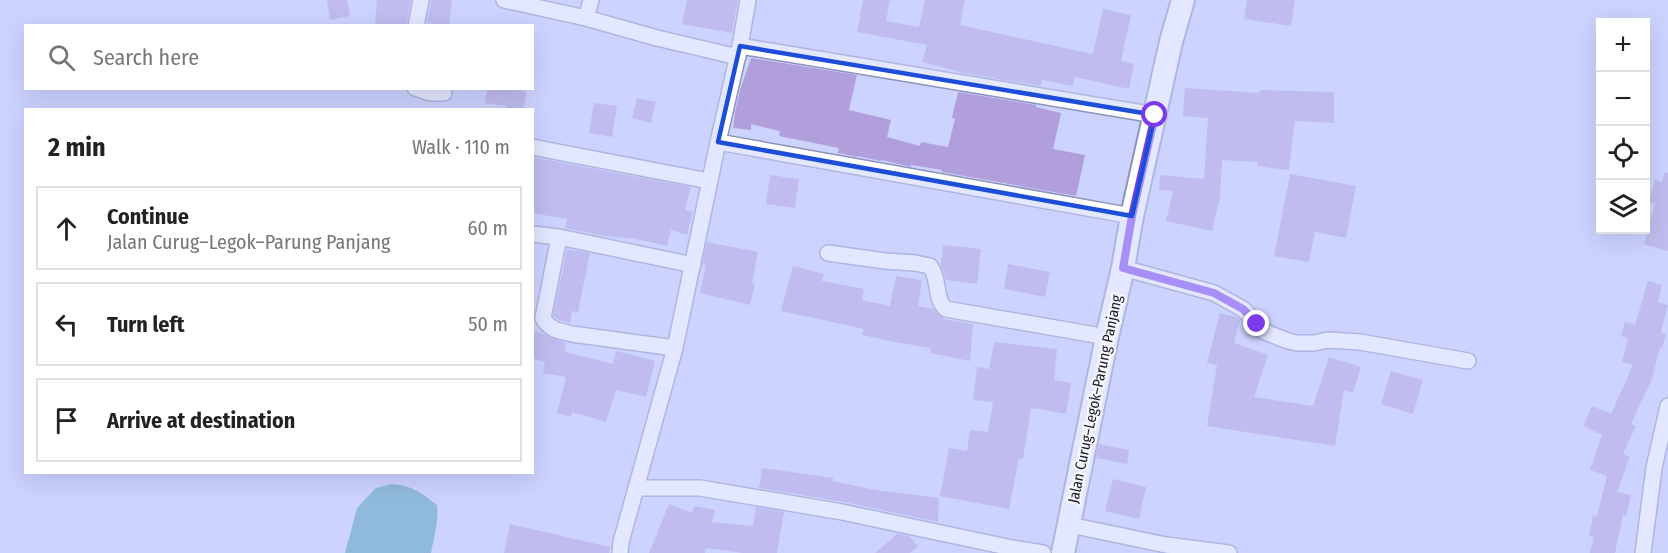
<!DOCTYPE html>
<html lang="en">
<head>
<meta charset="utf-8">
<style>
	:root { --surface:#fff; --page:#f2f2f2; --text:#222; --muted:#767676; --line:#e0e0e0 }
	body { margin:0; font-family:"Fira Sans Condensed",sans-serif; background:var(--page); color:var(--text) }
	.controls { position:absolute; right:18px; top:18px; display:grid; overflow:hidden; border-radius:0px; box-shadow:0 6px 24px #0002 }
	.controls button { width:54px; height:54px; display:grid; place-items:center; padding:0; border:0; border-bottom:2px solid var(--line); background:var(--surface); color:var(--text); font:30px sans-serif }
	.stop { position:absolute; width:18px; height:18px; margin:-14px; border:4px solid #7c3aed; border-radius:50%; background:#fff }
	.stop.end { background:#7c3aed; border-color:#fff; box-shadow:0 2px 6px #0008 }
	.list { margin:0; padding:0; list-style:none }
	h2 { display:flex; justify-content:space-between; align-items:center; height:78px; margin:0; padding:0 24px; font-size:26px }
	h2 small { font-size:20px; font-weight:400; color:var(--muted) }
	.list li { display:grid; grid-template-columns:39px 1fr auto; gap:18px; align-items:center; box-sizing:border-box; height:84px; margin:0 12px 12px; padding:0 12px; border:2px solid var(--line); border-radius:0px }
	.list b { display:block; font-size:22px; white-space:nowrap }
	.list p { margin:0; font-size:20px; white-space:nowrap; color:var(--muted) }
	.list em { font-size:20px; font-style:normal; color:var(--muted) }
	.icon { flex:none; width:33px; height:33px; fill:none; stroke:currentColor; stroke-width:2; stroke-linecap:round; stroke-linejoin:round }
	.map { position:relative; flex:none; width:1668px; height:553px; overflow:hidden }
	.search { position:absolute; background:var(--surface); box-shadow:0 6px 24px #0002; left:24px; top:24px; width:510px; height:66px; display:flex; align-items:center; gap:15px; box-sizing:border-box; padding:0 21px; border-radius:0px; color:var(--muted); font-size:22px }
	.panel { position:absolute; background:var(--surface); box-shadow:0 6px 24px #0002; left:24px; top:108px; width:510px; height:366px; border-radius:0px }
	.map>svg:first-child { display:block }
	.water { fill:#489cb2 }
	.building { fill:#b19fdb }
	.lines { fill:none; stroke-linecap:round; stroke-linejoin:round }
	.street-casing { stroke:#8b92bb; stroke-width:18 }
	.primary-casing { stroke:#8b92bb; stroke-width:26 }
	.street { stroke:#fff; stroke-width:15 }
	.primary { stroke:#fff; stroke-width:22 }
	.route { stroke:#7c3aed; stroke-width:8 }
	.marked { fill:none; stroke:#1d4ed8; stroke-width:4.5; stroke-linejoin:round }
	.labels { text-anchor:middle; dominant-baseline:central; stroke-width:5; stroke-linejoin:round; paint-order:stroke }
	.street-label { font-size:15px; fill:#171929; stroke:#f6f7fb }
</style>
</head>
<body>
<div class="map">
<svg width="1668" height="553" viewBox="0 0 1668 553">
	<rect width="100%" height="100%" fill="#ccd3ff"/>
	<!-- water -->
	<path class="water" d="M392,484C412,486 421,492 437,505C439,521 434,537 431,553H345L357,508L376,488Z"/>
	<!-- building -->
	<path class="building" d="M327,0H347L350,16L330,20Z
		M377,0H411L406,26H375Z
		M431,0H452L449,26L427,23Z
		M687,0H738L732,33L682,24Z
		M863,0H890L886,21L919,27L925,0H965L960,25L1093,54L1103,9L1131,15L1121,61L1134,64L1129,89L1075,77L1073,86L1042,80L1041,86L963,73L922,62L927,45L857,32Z
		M1247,0H1295L1291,26L1244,19Z
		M751,58L857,75L849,110L891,120L887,137L920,146L921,142L948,147L955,119L952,118L958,92L1036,105V107L1061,113L1053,149L1085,155L1076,196L942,172V170L911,165V167L881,160V161L857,156V157L838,153L839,148L779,136L780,131L751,124V130L733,128L735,112L740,90Z
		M487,88H512L527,92L523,110H506V106L485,103Z
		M1185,88L1259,93L1260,90L1334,92V123L1295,121L1289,170L1257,166L1258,162L1222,160L1220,197L1212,231L1166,221L1173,191L1159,190L1160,175L1204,179L1208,118L1183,116Z
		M637,98L656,102L651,123L632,118Z
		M594,103L617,106L612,137L589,133Z
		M532,157L691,187L685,210L693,212L687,235L671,230L667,246L632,238V239L599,235L565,228L567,219L532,213Z
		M1665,172L1668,173V251L1644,244L1655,204L1649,202L1655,180L1662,182Z
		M1290,174L1356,186L1346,238L1315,232L1309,262L1274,256Z
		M770,175L799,179L795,208L766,204Z
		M707,242L758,252L752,283L755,284L750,305L700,293L706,265L702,264Z
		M943,245L981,249L977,284L946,280L941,265Z
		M567,249L590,253L578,312L572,311L570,323L559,320L553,316Z
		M1008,264L1050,272L1045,297L1004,289Z
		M793,266L824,274L822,281L864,289L862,300L890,306L896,276L922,280L918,306L933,309L939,315L944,319L973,324L970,361L930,353L931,348L895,342L862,335L864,329L781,311Z
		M1648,281L1662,285L1658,302L1668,305L1661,332L1666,334L1662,348L1660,347L1652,379L1631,424L1636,426L1623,454L1630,457L1617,492L1631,495L1626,516L1623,515L1615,553H1590L1594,537L1589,536L1593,515L1597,516L1607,476L1590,470L1602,435L1583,426L1592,406L1611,414L1633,365L1622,362L1628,339L1621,336L1625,322L1635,325Z
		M1220,313L1237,317L1240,320L1234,343L1268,355L1254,397L1313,406L1329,357L1361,367L1353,393L1344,390L1335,446L1207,426L1217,365L1207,363Z
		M532,330L566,343L565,352L613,364L616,351L655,361L646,397L616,390L606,422L572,412L571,417L557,413L566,377L543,373L545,362L532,358Z
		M994,342L1057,349L1054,380L1071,383L1066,414L1033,408V409H1031L1023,459L1019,458L1009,509L940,496L949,448L967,451L970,430L988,432L993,402L973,400L977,367L989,369Z
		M1391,371L1423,380L1413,414L1381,404Z
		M1099,444L1129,450L1127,464L1096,458Z
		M762,468L833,478V481L875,490L939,498L938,522L844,502L759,488Z
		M1113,479L1146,487L1139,519L1105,511Z
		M669,504L692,513L694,506L715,510L712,522L753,526L756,507L784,512L777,553H743L706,548L705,553H649Z
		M510,524L610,547L609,553H504Z
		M897,534L909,536L918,546L910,553H875Z"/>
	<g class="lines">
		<!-- street casing -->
		<g class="street-casing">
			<path id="street" d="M504,0L586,18L657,38L738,57
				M586,18L591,0
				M416,26L421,0
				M740,46L1155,115
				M415,88L430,93H444
				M718,142L1132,216
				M532,147L709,181
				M532,234L559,237L693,265
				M559,237L543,318C549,330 560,331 572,334L675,348
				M828,253L885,261L915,263L930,266C940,279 934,299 946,309L1107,337
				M1123,268L1214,293L1243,309L1265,332L1288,341L1297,343H1314L1328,340L1360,342L1468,361
				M637,488H700L842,512L1012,548L1043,553
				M1070,525L1166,545L1229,553
				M620,553L621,542L675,348L718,142L740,46L748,0
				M1643,553L1654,468L1668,406"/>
		</g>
		<!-- primary casing -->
		<g class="primary-casing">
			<path id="primary" d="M1063,553L1107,337L1123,268L1132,216L1171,42L1183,0"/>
		</g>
		<!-- street -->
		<use href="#street" class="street"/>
		<!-- primary -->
		<use href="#primary" class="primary"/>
	</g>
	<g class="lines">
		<!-- route -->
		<path class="route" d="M1155,115L1132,216L1123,268L1214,293L1243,309L1257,324"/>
	</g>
	<!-- marked area -->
	<path d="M0 0H1668V553H0ZM740,46L1155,115L1132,216L718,142Z" fill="#ccd3ff" fill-opacity=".55" fill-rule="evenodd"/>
	<path class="marked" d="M740,46L1155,115L1132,216L718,142Z"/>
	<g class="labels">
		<!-- street labels -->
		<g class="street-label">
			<text transform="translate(1095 399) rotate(-78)">Jalan Curug–Legok–Parung Panjang</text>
		</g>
	</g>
</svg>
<div class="controls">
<button>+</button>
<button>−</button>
<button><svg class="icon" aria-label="locate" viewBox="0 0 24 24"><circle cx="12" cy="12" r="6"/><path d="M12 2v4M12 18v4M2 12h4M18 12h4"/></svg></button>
<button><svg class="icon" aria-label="layers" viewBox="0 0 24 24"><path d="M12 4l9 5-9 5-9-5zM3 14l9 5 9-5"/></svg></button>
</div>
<div class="stop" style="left:1155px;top:115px"></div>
<div class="stop end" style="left:1257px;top:324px"></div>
<div class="search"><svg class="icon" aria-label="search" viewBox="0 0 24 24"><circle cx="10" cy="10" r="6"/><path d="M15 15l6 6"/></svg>Search here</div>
<section class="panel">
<h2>2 min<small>Walk · 110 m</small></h2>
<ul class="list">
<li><svg class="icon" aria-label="ahead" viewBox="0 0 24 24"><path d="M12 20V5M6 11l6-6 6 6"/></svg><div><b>Continue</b><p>Jalan Curug–Legok–Parung Panjang</p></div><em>60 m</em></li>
<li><svg class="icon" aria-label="left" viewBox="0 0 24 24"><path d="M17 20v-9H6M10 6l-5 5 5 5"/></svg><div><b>Turn left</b></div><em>50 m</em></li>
<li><svg class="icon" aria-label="arrive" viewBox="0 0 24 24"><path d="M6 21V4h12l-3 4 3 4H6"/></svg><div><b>Arrive at destination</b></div></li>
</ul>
</section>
</div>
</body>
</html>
